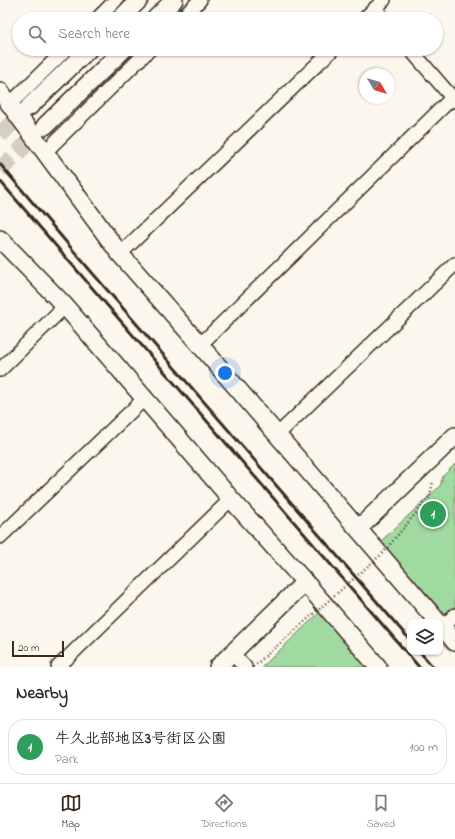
<!DOCTYPE html>
<html lang="en">
<head>
<meta charset="utf-8">
<style>
	:root { --surface:#fff; --page:#f2f2f3; --text:#2b2b33; --muted:#7c7c81; --line:#e1e1e2; --accent:#3b2a1e }
	body { margin:0; font-family:"Indie Flower","Klee One",sans-serif; background:var(--page); color:var(--text) }
	.controls { position:absolute; right:12px; bottom:12px; display:grid; overflow:hidden; border-radius:8px; box-shadow:0 1px 3px #0004 }
	.controls button { width:36px; height:36px; display:grid; place-items:center; padding:0; border:0; border-bottom:1px solid var(--line); background:var(--surface); color:var(--text); font:20px sans-serif }
	.compass { position:absolute; left:359px; top:68px; width:36px; height:36px; border-radius:50%; background:var(--surface); box-shadow:0 1px 3px #0004; rotate:128deg }
	.scale { position:absolute; left:12px; bottom:10px; width:52px; box-sizing:border-box; padding-left:4px; border:2px solid #3b2a1e; border-top:0; font-size:11px; line-height:14px; white-space:nowrap; color:#3b2a1e; -webkit-text-stroke:3px #fbf7ec; paint-order:stroke }
	.you { position:absolute; left:225px; top:373px; width:14px; height:14px; margin:-10px; border:3px solid #fff; border-radius:50%; background:#1a73e8; box-shadow:0 0 0 6px #1a73e833 }
	.badge { display:grid; place-items:center; width:26px; height:26px; border-radius:50%; background:var(--accent); color:#fff; font-size:13px; font-weight:700 }
	.pin { position:absolute; translate:-50% -50%; border:2px solid #fff; box-shadow:0 1px 4px #0006 }
	.list { margin:0; padding:0; list-style:none }
	h2 { display:flex; justify-content:space-between; align-items:center; height:52px; margin:0; padding:0 16px; font-size:17px }
	h2 small { font-size:13px; font-weight:400; color:var(--muted) }
	.list li { display:grid; grid-template-columns:26px 1fr auto; gap:12px; align-items:center; box-sizing:border-box; height:56px; margin:0 8px 8px; padding:0 8px; border:1px solid var(--line); border-radius:16px }
	.list b { display:block; font-size:15px; white-space:nowrap }
	.list p { margin:0; font-size:13px; white-space:nowrap; color:var(--muted) }
	.list em { font-size:13px; font-style:normal; color:var(--muted) }
	.icon { flex:none; width:22px; height:22px; fill:none; stroke:currentColor; stroke-width:2; stroke-linecap:round; stroke-linejoin:round }
	.map { position:relative; flex:none; width:455px; height:667px; overflow:hidden }
	.search { position:absolute; background:var(--surface); box-shadow:0 1px 3px #0004; left:12px; right:12px; top:12px; height:44px; display:flex; align-items:center; gap:10px; box-sizing:border-box; padding:0 14px; border-radius:22px; color:var(--muted); font-size:15px }
	.sheet { height:116px; background:var(--surface) }
	nav { display:flex; justify-content:space-around; align-items:center; box-sizing:border-box; height:56px; border-top:1px solid var(--line); background:var(--surface); font-size:11px; color:var(--muted) }
	nav a { display:grid; justify-items:center; gap:2px }
	nav .on { color:var(--accent) }
	.map>svg:first-child { display:block }
	.green { fill:#a0daa0; stroke:#6e825f }
	.lines { fill:none; stroke-linecap:round; stroke-linejoin:round }
	.tertiary-tunnel { stroke:#d5cec3; stroke-width:17; stroke-dasharray:17 8; stroke-linecap:butt }
	.minor-casing { stroke:#3b2a1e; stroke-width:16 }
	.tertiary-casing { stroke:#3b2a1e; stroke-width:20 }
	.path { stroke:#3b2a1e; stroke-width:2.5; stroke-dasharray:1 3; stroke-linecap:butt }
	.minor { stroke:#fbf7ec; stroke-width:13 }
	.tertiary { stroke:#fbf7ec; stroke-width:17 }
	.rail { stroke:#3b2a1e; stroke-width:3 }
	.path-bridge { stroke:#3b2a1e; stroke-width:2.5; stroke-dasharray:1 3; stroke-linecap:butt }
</style>
</head>
<body>
<div class="map">
<svg width="455" height="667" viewBox="0 0 455 667">
	<rect width="100%" height="100%" fill="#fbf7ec"/>
	<filter id="ink" filterUnits="userSpaceOnUse"><feTurbulence type="fractalNoise" baseFrequency=".025" numOctaves="2"/><feDisplacementMap in="SourceGraphic" scale="8" xChannelSelector="R" yChannelSelector="G"/><feConvolveMatrix kernelMatrix="1 2 1 2 8 2 1 2 1" color-interpolation-filters="sRGB"/></filter>
	<g filter="url(#ink)">
		<!-- green -->
		<path class="green" d="M455,464V610L444,613L380,542L440,486L443,476Z
			M321,611L370,667H262Z"/>
		<g class="lines">
			<!-- tertiary-tunnel -->
			<path class="tertiary-tunnel" d="M0,135L28,107
				M0,170L45,126"/>
			<!-- minor casing -->
			<g class="minor-casing">
				<path id="minor" d="M375,8L384,19
					M97,19L116,0
					M181,19L200,0
					M364,19L384,0
					M410,49L455,101
					M10,104L66,49
					M45,152L150,49
					M120,254L333,49
					M200,345L452,98
					M0,370L65,306
					M277,435L455,264
					M0,537L145,398
					M443,627L455,615
					M232,653L245,667
					M58,667L231,499"/>
			</g>
			<!-- tertiary casing -->
			<g class="tertiary-casing">
				<path id="tertiary" d="M120,19L139,0
					M155,19L174,0
					M0,91L120,254L200,345L438,622
					M29,107L89,49
					M45,126L124,49
					M0,239L65,306L231,499L305,582L378,667
					M358,529L455,436
					M440,624L455,642
					M218,667L305,582"/>
			</g>
			<!-- path -->
			<path class="path" d="M430,496L433,481"/>
			<!-- minor -->
			<use href="#minor" class="minor"/>
			<!-- tertiary -->
			<use href="#tertiary" class="tertiary"/>
			<!-- rail -->
			<path class="rail" d="M0,164L89,269L410,640
				M0,181L419,667
				M420,652L433,667"/>
			<!-- path-bridge -->
			<path class="path-bridge" d="M253,667L383,553L430,496"/>
		</g>
	</g>
</svg>
<div class="controls">
<button><svg class="icon" aria-label="layers" viewBox="0 0 24 24"><path d="M12 4l9 5-9 5-9-5zM3 14l9 5 9-5"/></svg></button>
</div>
<svg class="compass" viewBox="-18 -18 36 36"><path d="M0-13l5 13h-10z" fill="#e53935"/><path d="M0 13l5-13h-10z" fill="#7c7c81"/></svg>
<div class="scale">20 m</div>
<div class="you"></div>
<div class="pin badge" style="left:433px;top:514px;background:#2e9e5b">1</div>
<div class="search"><svg class="icon" aria-label="search" viewBox="0 0 24 24"><circle cx="10" cy="10" r="6"/><path d="M15 15l6 6"/></svg>Search here</div>
</div>
<section class="sheet">
<h2>Nearby<small></small></h2>
<ul class="list">
<li><span class="badge" style="background:#2e9e5b">1</span><div><b>牛久北部地区3号街区公園</b><p>Park</p></div><em>100 m</em></li>
</ul>
</section>
<nav>
<a class="on"><svg class="icon" aria-label="map" viewBox="0 0 24 24"><path d="M3 6l6-2 6 2 6-2v14l-6 2-6-2-6 2zM9 4v14M15 6v14"/></svg>Map</a>
<a><svg class="icon" aria-label="directions" viewBox="0 0 24 24"><path d="M12 3l9 9-9 9-9-9zM9 14v-3h6M13 9l2 2-2 2"/></svg>Directions</a>
<a><svg class="icon" aria-label="saved" viewBox="0 0 24 24"><path d="M7 4h10v16l-5-4-5 4z"/></svg>Saved</a>
</nav>
</body>
</html>
